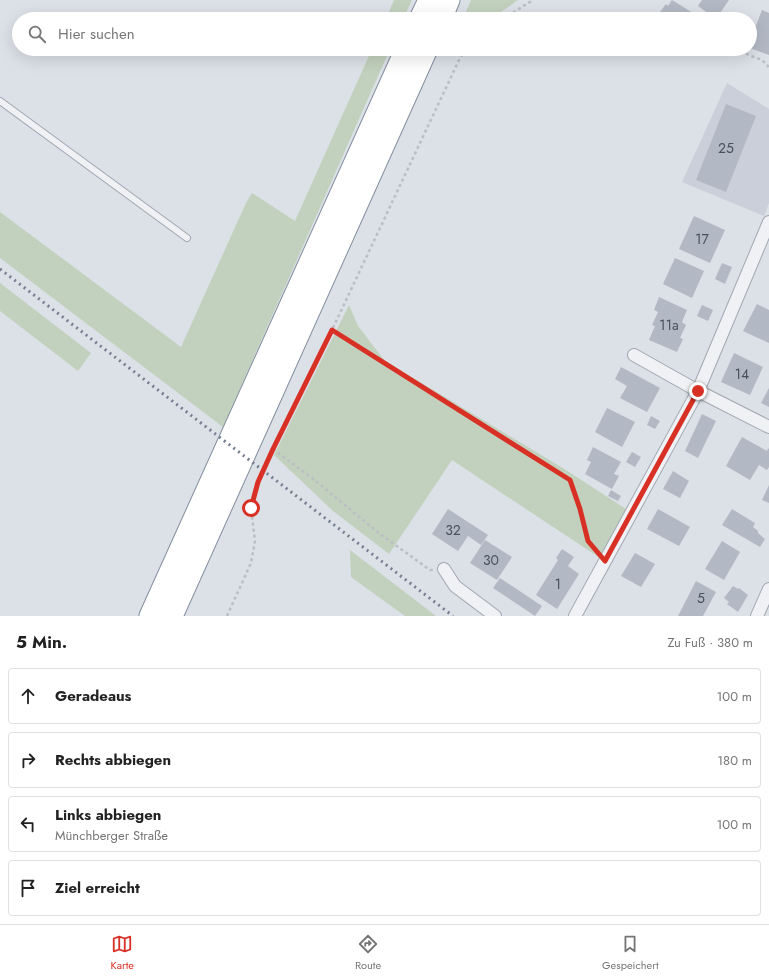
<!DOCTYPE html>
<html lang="de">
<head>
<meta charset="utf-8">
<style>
	:root { --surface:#fff; --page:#f6f6f6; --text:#222; --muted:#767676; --line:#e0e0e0; --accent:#d93025 }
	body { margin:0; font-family:Jost,sans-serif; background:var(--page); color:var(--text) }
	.stop { position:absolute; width:12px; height:12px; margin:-9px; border:3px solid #d93025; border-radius:50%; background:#fff }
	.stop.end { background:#d93025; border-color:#fff; box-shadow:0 1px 4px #0008 }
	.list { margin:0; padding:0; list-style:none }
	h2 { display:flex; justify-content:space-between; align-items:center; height:52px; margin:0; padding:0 16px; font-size:17px }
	h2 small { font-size:13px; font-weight:400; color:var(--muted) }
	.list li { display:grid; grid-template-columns:26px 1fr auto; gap:12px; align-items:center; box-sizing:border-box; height:56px; margin:0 8px 8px; padding:0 8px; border:1px solid var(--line); border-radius:4px }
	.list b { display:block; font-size:15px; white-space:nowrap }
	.list p { margin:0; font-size:13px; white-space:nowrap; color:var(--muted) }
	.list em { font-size:13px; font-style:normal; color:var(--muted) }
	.icon { flex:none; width:22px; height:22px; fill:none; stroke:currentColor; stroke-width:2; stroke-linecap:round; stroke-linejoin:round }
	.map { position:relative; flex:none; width:769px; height:616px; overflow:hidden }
	.search { position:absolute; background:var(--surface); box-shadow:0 4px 16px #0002; left:12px; right:12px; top:12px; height:44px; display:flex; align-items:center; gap:10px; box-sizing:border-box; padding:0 14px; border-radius:22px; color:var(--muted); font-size:15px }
	.sheet { height:308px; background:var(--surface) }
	nav { display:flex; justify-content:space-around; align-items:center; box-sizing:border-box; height:56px; border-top:1px solid var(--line); background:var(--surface); font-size:11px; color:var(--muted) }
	nav a { display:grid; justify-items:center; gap:2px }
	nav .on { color:var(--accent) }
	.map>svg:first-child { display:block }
	.built { fill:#cacfd9 }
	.green { fill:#c2d1bd }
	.building { fill:#b3b9c4 }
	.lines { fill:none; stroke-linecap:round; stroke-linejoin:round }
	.service-casing { stroke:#a1a7b1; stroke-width:8 }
	.minor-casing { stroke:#a1a7b1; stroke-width:14 }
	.motorway-casing { stroke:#838e9e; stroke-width:23 }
	.path { stroke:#babec5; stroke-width:2.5; stroke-dasharray:3 3; stroke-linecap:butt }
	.service { stroke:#eff1f5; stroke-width:6 }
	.minor { stroke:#eff1f5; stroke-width:12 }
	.motorway { stroke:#fff; stroke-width:21 }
	.rail { stroke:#757f91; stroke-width:3; stroke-dasharray:2 4; stroke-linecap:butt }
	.route { stroke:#d93025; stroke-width:5 }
	.labels { text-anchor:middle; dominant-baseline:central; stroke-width:3; stroke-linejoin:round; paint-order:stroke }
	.number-label { font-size:14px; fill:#48515f }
</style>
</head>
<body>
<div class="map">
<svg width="769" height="616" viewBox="0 0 769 616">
	<rect width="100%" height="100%" fill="#dce0e7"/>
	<!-- built -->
	<path class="built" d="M727,83L769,109V203L764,216L682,182Z"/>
	<!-- green -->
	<path class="green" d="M394,0H412L403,19H386Z
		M471,0H518L491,19H463Z
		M372,49H390L223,427L0,258V212L181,347L246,203L252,193L295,221Z
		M0,283L91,353L78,371L0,311Z
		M349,305L358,326L385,361L566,470L626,509L600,558L452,460L389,554L333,511L274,455Z
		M350,550L436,616H405L351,577Z"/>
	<!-- building -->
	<path class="building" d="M672,0L698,16L696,19H659L663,14L660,12L666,4L668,6Z
		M702,0H729L716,19L698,6Z
		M762,10L769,13V55L750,48V41Z
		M726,104L756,116L726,192L696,180Z
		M694,216L725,230L710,263L679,249Z
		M675,258L704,271L692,298L663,284Z
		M722,263L732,267L725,284L715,279Z
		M659,297L687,310L682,322L686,325L680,338L683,339L677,352L649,340L655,326L652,325L658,312L654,310Z
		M757,304L769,310V343L743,331Z
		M702,305L713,310L708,321L697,316Z
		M734,353L763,367L750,395L721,382Z
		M621,367L660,388L647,412L620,398L627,386L615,379Z
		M769,388V407L761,403Z
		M607,408L635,422L622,447L595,432Z
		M702,414L716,421L698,458L685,451Z
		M651,416L660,421L655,429L647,425Z
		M742,437L767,451L768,448L769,449V467L767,470L759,465L750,480L726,466Z
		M593,447L621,462L614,474L619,476L612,489L585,474L591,462L587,460Z
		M632,452L641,457L635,467L626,462Z
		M673,471L689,481L680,498L663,489Z
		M769,485V503L762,500Z
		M611,490L621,496L618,501L608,496Z
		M448,509L488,535L481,545L468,536L458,551L432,534Z
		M658,509L690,527L679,546L647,529Z
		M732,509L755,523L753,527L758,531V533L765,539L760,547L722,525Z
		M485,540L512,557L497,580L470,563Z
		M722,541L740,552L724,580L705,569Z
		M562,549L574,557L568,566L579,574L557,609L536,595L558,560L556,558Z
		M635,553L655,564L641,587L621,576Z
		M500,578L542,606L535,616L493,588Z
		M696,581L716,592L703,616H678Z
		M733,586L738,589L739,588L748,595L738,612L727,604L729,602L724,598Z"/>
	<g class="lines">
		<!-- service casing -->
		<g class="service-casing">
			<path id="service" d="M0,101L187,238"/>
		</g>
		<!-- minor casing -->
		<g class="minor-casing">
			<path id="minor" d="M634,355L698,391L769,427
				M444,569L455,586L495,616
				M575,616L698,391L769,222
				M757,616L769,589"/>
		</g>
		<!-- motorway casing -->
		<g class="motorway-casing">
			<path id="motorway" d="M420,19L429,0
				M441,19L449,0
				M150,616L406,49
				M172,616L427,49"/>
		</g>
		<!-- path -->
		<path class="path" d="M503,19L533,0
			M742,49C748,59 765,56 769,69
			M332,330L570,480L580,509L588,541L597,552
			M273,449L312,478L380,534L430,570H433
			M227,616L251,563L255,541L251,508L258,482L273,449L332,330L460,58L467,49"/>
		<!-- service -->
		<use href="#service" class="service"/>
		<!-- minor -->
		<use href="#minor" class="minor"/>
		<!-- motorway -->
		<use href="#motorway" class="motorway"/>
		<!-- rail -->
		<path class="rail" d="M0,269L453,616"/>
	</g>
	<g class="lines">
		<!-- route -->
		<path class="route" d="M251,508L258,482L273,449L332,330L570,480L580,509L588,541L605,561L698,391"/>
	</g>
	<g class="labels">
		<!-- number labels -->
		<g class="number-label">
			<text x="726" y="148">25</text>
			<text x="702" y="239">17</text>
			<text x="669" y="325">11a</text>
			<text x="742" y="374">14</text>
			<text x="453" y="530">32</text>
			<text x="491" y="560">30</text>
			<text x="558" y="584">1</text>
			<text x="701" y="598">5</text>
		</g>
	</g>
</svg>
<div class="stop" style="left:251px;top:508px"></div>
<div class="stop end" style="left:698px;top:391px"></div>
<div class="search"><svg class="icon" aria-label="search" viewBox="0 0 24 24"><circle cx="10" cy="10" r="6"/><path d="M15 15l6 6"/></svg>Hier suchen</div>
</div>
<section class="sheet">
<h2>5 Min.<small>Zu Fuß · 380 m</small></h2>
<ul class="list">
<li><svg class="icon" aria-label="ahead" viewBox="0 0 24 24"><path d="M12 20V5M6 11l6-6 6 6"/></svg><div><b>Geradeaus</b></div><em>100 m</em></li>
<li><svg class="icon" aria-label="right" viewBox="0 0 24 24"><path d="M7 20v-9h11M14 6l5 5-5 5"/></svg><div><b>Rechts abbiegen</b></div><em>180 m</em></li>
<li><svg class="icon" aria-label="left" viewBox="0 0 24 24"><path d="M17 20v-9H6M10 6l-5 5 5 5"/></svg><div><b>Links abbiegen</b><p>Münchberger Straße</p></div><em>100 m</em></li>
<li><svg class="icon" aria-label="arrive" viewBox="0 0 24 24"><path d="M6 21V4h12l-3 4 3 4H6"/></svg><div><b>Ziel erreicht</b></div></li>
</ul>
</section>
<nav>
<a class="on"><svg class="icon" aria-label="map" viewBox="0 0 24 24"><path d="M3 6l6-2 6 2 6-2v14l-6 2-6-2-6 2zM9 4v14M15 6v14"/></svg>Karte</a>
<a><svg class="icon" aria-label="directions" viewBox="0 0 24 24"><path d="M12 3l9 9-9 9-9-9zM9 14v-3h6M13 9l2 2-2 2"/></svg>Route</a>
<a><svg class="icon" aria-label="saved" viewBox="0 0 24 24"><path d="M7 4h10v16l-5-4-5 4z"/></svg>Gespeichert</a>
</nav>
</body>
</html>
